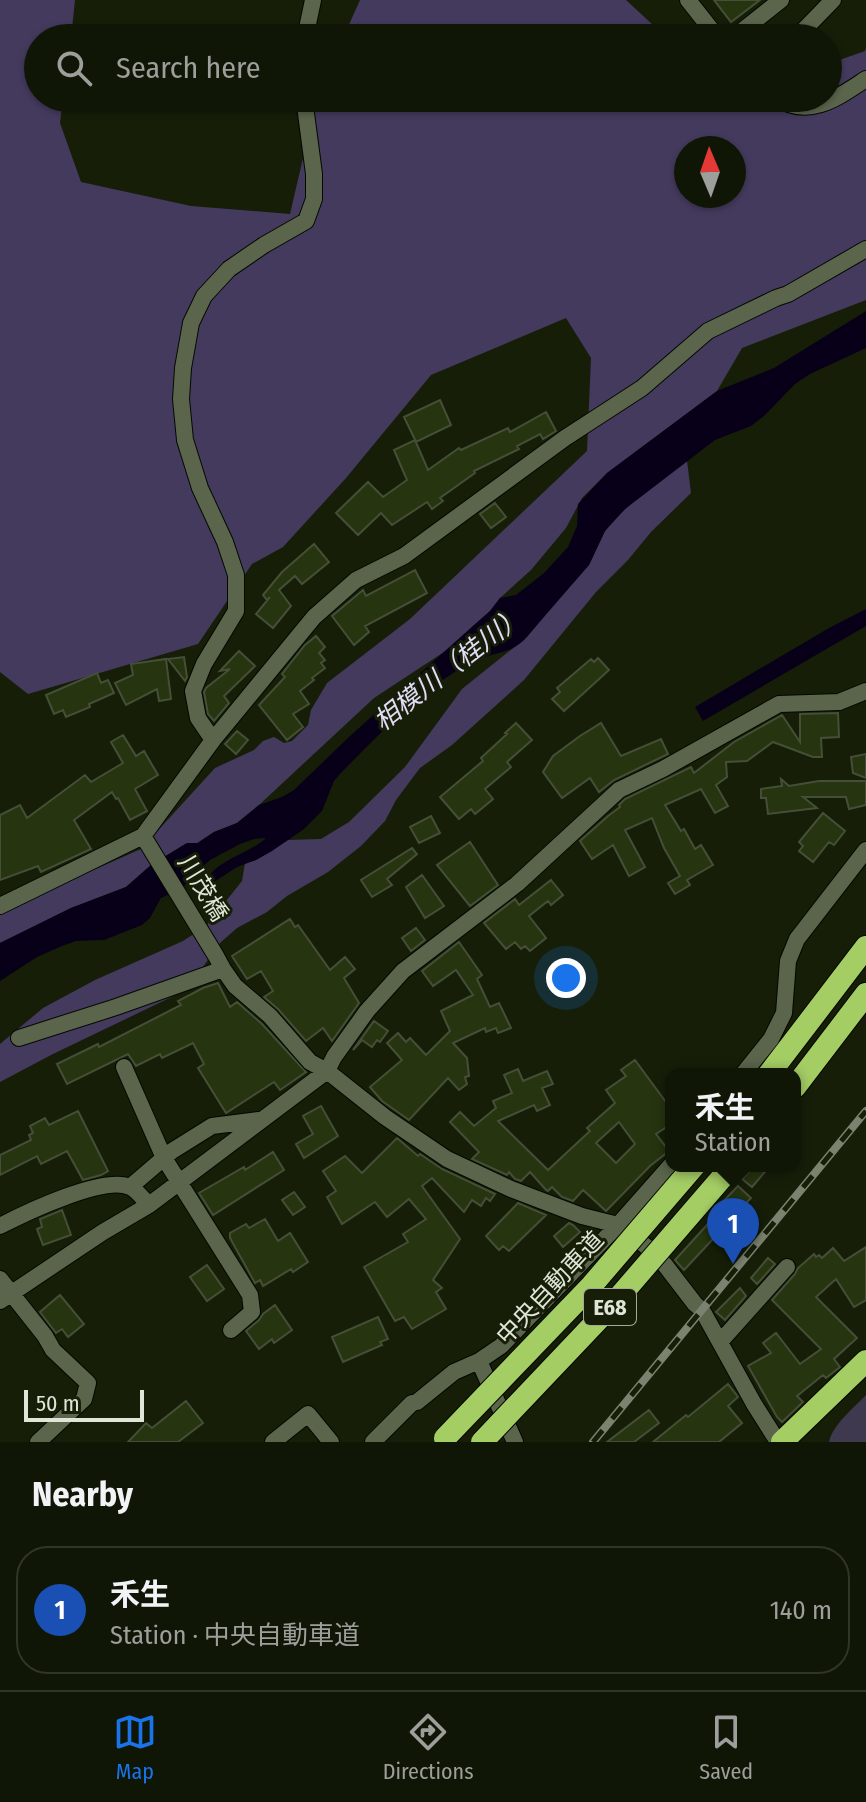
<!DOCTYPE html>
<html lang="en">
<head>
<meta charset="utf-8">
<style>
	:root { --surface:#101606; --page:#191f10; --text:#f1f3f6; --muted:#9c9f9b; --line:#303528; --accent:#1a73e8 }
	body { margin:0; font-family:"Fira Sans Condensed","Noto Sans JP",sans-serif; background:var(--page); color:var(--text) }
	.compass { position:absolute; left:674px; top:136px; width:72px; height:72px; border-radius:50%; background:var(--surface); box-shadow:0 2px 6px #0004; rotate:358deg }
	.scale { position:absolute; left:24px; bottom:20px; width:120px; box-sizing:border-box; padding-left:8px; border:4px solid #dfe6d7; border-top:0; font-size:22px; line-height:28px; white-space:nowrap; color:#dfe6d7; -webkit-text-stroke:6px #161e08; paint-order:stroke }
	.you { position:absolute; left:566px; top:978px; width:28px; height:28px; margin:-20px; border:6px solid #fff; border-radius:50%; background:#1a73e8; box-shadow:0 0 0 12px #1a73e833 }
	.badge { display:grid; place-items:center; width:52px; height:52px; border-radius:50%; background:var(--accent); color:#fff; font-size:26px; font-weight:700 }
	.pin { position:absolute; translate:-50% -66px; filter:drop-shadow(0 2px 4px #0008) }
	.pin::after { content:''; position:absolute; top:42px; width:28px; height:24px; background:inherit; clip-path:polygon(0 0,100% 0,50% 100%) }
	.popup { position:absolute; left:665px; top:1068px; width:136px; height:104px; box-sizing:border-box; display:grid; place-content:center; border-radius:16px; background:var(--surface); filter:drop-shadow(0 2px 6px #0005); font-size:26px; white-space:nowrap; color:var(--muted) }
	.popup b { font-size:30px; color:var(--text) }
	.popup::after { content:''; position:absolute; left:50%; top:100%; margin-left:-16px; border:16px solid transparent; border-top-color:var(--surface) }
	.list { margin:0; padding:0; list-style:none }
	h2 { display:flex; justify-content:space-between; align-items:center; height:104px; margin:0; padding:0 32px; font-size:34px }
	h2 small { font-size:26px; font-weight:400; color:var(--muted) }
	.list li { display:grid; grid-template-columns:52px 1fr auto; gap:24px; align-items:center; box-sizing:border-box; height:128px; margin:0 16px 16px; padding:0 16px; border:2px solid var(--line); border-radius:32px }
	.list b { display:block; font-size:30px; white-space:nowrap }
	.list p { margin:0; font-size:26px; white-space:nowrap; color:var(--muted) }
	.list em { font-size:26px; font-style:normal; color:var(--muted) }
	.icon { flex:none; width:44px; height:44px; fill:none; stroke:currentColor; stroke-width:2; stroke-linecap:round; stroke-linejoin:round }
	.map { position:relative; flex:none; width:866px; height:1442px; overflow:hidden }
	.search { position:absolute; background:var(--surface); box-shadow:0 2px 6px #0004; left:24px; right:24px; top:24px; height:88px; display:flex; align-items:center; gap:20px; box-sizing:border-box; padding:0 28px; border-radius:44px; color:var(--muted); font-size:30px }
	.sheet { height:248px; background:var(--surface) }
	nav { display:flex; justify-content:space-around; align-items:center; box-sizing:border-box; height:112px; border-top:2px solid var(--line); background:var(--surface); font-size:22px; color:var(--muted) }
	nav a { display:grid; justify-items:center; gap:4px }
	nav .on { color:var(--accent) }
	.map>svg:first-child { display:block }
	.green { fill:#3e394f }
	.forest { fill:#443a5d; fill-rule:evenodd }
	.water { fill:#080018 }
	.building { fill:#26340f; stroke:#454f37; stroke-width:2; fill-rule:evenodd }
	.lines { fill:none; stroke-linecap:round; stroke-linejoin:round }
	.minor-casing { stroke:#030800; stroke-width:18 }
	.highway-casing { stroke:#030800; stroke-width:24 }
	.minor { stroke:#5a654c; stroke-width:16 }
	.highway { stroke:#a4cd64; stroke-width:22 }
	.rail-casing { stroke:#7b8270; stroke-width:8 }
	.rail { stroke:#161e08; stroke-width:5; stroke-dasharray:15; stroke-linecap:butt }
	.highway-bridge-casing { stroke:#030800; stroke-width:24; stroke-linecap:butt }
	.highway-bridge { stroke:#a4cd64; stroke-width:22 }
	.labels { text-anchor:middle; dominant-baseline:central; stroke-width:6; stroke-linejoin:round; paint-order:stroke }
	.shield { fill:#161e08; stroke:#a3aa99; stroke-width:2 }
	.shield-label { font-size:22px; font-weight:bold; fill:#dfe6d7 }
	.street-label { font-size:24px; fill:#dfe6d7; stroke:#161e08 }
	.water-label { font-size:26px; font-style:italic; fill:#e3dcf7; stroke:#161e08 }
</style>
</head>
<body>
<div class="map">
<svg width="866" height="1442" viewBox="0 0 866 1442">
	<rect width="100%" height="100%" fill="#161e08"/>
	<!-- green -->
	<path class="green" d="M866,1395V1442H829C833,1424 854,1408 866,1395Z"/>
	<!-- forest -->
	<path class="forest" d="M0,0H75L71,38H38V98H63L60,123L81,182L191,206L290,214L317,98H828V64L865,51L866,48V300L742,348L717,391L607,473L582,498L566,528L531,570L500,598L490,611L447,650L374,698L259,805L237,823L214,832L197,843H187L182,846L151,865L126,887L71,908L0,943V915L32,897L141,849L215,768L254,750L263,741L274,737L284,743L292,741L308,725L311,710L327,683L410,619L587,451L591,358L566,318L431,375L346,478L283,547L252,564L198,644L28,694L0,672ZM686,148H734V196H686Z
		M360,0H626L667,38H343Z
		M687,461L691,493L651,532L628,560L596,592L524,680L452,745L420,768L396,800L385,821L361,846L328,872L287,896L267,912L237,928L221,942L186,990L53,1054L0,1082V1044L43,1008L95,980L183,941L206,926L242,881L245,863L256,860L288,840L321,839L349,822L405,767L462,689L527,637L560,597L589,565L605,531L614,520L637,498Z"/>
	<!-- water -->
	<path class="water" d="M866,311V348L810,374L795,384L764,416L751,426L715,440L625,509L605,531L589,565L524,640C509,654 496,652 479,659C471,662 463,666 456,671C412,700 376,737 339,775L334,781L322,811L304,829L272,851L256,860L237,867L208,886L205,885C212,860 250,854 266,838L254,839L240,844L210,860L190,878L183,888L161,898L150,918L142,925L104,940L76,941L62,946L37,957L0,981V943L71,908L126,887L151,865L182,846L187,843H198L214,832L237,823L259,805L282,797L294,790L350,736L474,625L490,611L500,598L516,595L544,573L568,547L577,526L578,504L607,473L717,391L774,368Z
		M866,609V626L703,721L695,707L829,628Z"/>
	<!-- building -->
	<path class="building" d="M714,0H760L731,22Z
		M440,400L451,425L416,442L404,417Z
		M546,412L556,431L543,439L540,434L517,446L519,449L474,471L475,473L440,498L443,501L432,509L427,502L392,525L381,513L358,535L336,513L368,482L383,497L407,480L394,450L415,440L428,470L459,448L461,450L508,428L510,432Z
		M495,503L506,517L491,528L480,514Z
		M314,544L329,562L302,584L295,576L279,590L291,606L273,628L256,614L270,597L267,600L263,595L282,572Z
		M415,570L427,593L365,626L369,632L354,645L332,616L363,590L366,596Z
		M316,636L325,647L319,653L325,660L321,663L325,668L312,678L314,680L300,691L309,704L293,714L303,727L287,740L259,705L285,677L282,674L293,660L305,645Z
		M239,651L255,666L224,696L229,703L214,721L208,714L204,692L206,688L230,669L220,671Z
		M184,657L187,677L185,681L168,659Z
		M598,658L609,670L564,711L552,699L560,692L557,688L591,659L594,662Z
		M166,659L171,699L159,701L157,689L126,705L115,683L133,675L131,664Z
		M97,673L101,683L108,680L114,693L89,704L90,707L66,717L63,710L54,714L46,695Z
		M838,713L839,737L821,738L822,757H813L773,742L747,761L726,762L727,777L716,785L728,806L715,813L701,789L665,805L681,831L684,829L695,849L701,845L713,865L687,880L690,885L675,894L668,883L680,876L664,848L652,818L625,830L645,867L629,876L613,845L592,859L580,841L608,816L620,807L619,805L625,799L691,767L694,773L734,742L782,715L800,742V714Z
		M516,723L532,740L507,762L511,767L485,789L493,799L475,814L471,809L459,819L440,797L483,761L481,758L507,734L505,733Z
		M601,723L621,756L661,739L668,754L614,780L599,792L590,778L562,798L543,772L553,756L580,736Z
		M237,731L248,740L236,754L225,744Z
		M123,735L136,756L144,751L158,775L135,789L147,811L130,820L118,798L116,799L112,792L74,820L91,849L41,872L38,866L0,880V815L20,805L27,818L85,775L91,782L123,763L111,742Z
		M866,754V778L853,773L851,757Z
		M781,779L789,786L819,781H866V805L849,809L846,797H803L817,808L768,814L766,798H761V789L782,786Z
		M823,813L845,831L834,845L829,842L813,862L799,851L803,846L799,842Z
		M431,816L440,833L419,843L410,827Z
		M470,842L498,885L470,906L437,865Z
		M412,848L417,854L387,879L392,885L372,897L361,880Z
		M422,875L444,906L425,918L406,887Z
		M551,880L563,895L551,905L548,901L529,916L546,938L530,951L525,946L521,949L515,942L506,949L484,923L515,899L519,905Z
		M290,919L295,927L298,925L330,970L345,957L355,969L344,978L359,1003L332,1041L323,1028L306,1041L278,1009L264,997L273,991L261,971L247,979L232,956Z
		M416,928L425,940L411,951L402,938Z
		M459,942L482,975L477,979L490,1007L499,1003L511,1028L498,1033L496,1028L486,1032L485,1028L453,1043L467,1058L469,1076L465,1077L467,1084L459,1090L448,1078L409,1120L382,1101L370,1087L402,1060L387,1043L398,1033L406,1042L410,1038L426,1055L450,1031L441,1011L473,995L456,970L433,986L422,971Z
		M218,983L230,1007L237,1002L262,1024L306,1072L280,1090L274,1082L226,1113L198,1068L204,1064L193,1043L162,1058L160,1054L136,1066L128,1054L67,1084L57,1064L98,1044L99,1047L181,1005L178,1001L203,988Z
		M374,1021L388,1031L380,1042L377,1040L372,1047L362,1040L353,1050Z
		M635,1060L671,1109V1124L656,1134L669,1151L650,1166L606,1211L583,1190L573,1201L562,1197L552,1187L548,1191L546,1190L530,1172L521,1181L515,1179L509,1172L507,1175L472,1159L479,1152L450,1122L460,1112L474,1126L496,1108L493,1101L512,1093L504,1075L518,1069L523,1081L547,1071L553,1084L542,1088L550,1105L537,1111L534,1105L498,1121L548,1170L590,1131L587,1128L615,1103L606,1090L626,1076L621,1070ZM619,1122L635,1144L616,1163L596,1143Z
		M321,1106L338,1136L304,1158L296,1144L313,1134L303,1116Z
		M78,1111L108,1171L101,1175L83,1180L67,1151L41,1164L37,1156L0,1175V1155L31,1140L29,1135L33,1133L30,1126L45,1118L49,1125Z
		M397,1138L418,1156L420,1154L442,1169L495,1194L490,1201L486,1198L481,1206L472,1200L464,1212L432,1178L422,1186L460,1239L433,1280L442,1288L436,1292L446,1309L412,1329L404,1317L395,1321L364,1267L408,1242L403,1234L426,1219L409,1199L387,1217L375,1202L342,1224L327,1197L336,1191L323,1171L345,1156L362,1173Z
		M273,1152L284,1170L213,1215L199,1193L244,1167L245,1170Z
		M754,1166H770L752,1187L742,1179Z
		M738,1186L751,1198L712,1238L713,1239L684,1270L675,1260L717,1214L718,1211L716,1209Z
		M294,1192L305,1207L293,1215L282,1200Z
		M518,1203L546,1215L509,1251L503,1246L499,1250L486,1236Z
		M62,1210L71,1235L43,1245L37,1229L42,1227L40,1219Z
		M265,1219L278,1241L290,1233L308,1262L293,1272L291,1269L263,1286L260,1280L255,1283L230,1238V1233L246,1224L249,1228Z
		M569,1223L573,1225L580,1232L563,1247L554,1236Z
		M866,1247V1300L854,1307L836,1279L816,1297L857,1338L834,1359L840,1367L826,1378L823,1375L797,1396L803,1402L782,1422L777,1417L748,1366L771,1353L763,1343L776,1333L800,1364L821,1349L772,1300L795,1274L798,1268L814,1254L816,1257L819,1255L822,1258L833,1248L844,1261Z
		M768,1258L775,1264L757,1284L751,1278Z
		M207,1265L224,1289L207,1301L190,1277Z
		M740,1288L746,1296L725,1320L716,1312Z
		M60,1295L84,1324L68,1337L62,1329L56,1333L40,1312Z
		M275,1305L292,1330L274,1343L272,1339L259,1349L246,1331L259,1320L263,1314Z
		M378,1317L388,1339L380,1342L382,1345L343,1362L332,1337Z
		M728,1384L738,1397L728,1406L742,1423L719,1442H653L686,1415L688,1417Z
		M186,1401L203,1423L178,1442H128L146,1423L152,1428Z
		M649,1410L659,1423L634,1442H607Z"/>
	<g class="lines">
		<!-- minor casing -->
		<g class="minor-casing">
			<path id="minor" d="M688,0L718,38
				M305,38L313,0
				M733,38L781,0
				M796,38L833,0
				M776,98C810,119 837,98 866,79
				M213,740L198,718L193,691L204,664L236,611V575L225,542L200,488L185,440L181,399L183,368L191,323L204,296L229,269L264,245L306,221L314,199V174L304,98
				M143,836L216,956L223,969L235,986L270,1016L310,1062L327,1071L385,1117L447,1159L511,1189L582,1216L618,1225L647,1247L665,1265L695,1304L702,1310L754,1404L778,1442
				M0,906L143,836L213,740L314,617L356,580L404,556L565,438L642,388L708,331L776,298L788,294L866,249
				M19,1038L116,1007L223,969
				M124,1067L164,1158L250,1295L252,1312L231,1330
				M743,1074L771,1039L784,1013L788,961L797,939L866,850
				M130,1187L172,1151L212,1126L259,1120
				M0,1226C25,1213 104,1175 130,1187C137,1190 144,1200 149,1205
				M0,1279L45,1336L53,1350L88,1383L84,1399L38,1442
				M0,1301L103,1232L149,1205L327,1071L334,1057L367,1011L403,971L517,884L619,790L663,769L779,704L839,702L866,691
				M720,1342L787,1267
				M479,1361L515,1442
				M273,1442L308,1414L331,1442
				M373,1442L412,1403L417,1402L454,1372L479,1361L501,1346L618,1225L671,1165"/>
		</g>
		<!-- highway casing -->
		<g class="highway-casing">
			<path id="highway" d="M769,1074L866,947
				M795,1087L866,994
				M782,1442L866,1361"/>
		</g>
		<!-- minor -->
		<use href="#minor" class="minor"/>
		<!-- highway -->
		<use href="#highway" class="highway"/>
		<!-- rail casing -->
		<g class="rail-casing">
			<path id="rail" d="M593,1442L866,1111"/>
		</g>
		<!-- rail -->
		<use href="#rail" class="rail"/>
		<!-- highway-bridge casing -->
		<g class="highway-bridge-casing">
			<path id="highway-bridge" d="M445,1438L592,1285L694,1166
				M482,1442L613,1304L732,1166"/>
		</g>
		<!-- highway-bridge -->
		<use href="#highway-bridge" class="highway-bridge"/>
	</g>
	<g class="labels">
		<!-- shield labels -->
		<rect class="shield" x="584" y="1289" width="52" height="36" rx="6"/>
		<g class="shield-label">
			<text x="610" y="1307">E68</text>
		</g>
		<!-- street labels -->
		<g class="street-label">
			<text transform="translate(203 888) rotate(59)">川茂橋</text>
			<text transform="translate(550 1288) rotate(-47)">中央自動車道</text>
		</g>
		<!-- water labels -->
		<g class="water-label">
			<text transform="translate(449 669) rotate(-38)">相模川（桂川）</text>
		</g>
	</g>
</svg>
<svg class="compass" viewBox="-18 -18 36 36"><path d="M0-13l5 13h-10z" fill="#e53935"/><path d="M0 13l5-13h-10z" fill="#9c9f9b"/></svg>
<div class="scale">50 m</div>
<div class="you"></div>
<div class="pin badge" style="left:733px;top:1264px;background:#1a4fb4">1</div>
<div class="popup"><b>禾生</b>Station</div>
<div class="search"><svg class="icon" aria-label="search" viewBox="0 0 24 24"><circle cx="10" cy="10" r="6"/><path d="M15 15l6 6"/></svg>Search here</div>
</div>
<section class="sheet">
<h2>Nearby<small></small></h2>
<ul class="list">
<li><span class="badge" style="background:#1a4fb4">1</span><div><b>禾生</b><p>Station · 中央自動車道</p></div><em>140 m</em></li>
</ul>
</section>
<nav>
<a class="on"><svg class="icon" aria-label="map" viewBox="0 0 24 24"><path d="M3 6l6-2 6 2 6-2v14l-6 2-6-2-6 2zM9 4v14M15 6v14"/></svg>Map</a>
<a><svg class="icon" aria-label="directions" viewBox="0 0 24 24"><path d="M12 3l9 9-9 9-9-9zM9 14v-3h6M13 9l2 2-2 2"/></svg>Directions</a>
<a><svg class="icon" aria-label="saved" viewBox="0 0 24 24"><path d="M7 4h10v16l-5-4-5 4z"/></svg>Saved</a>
</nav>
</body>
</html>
